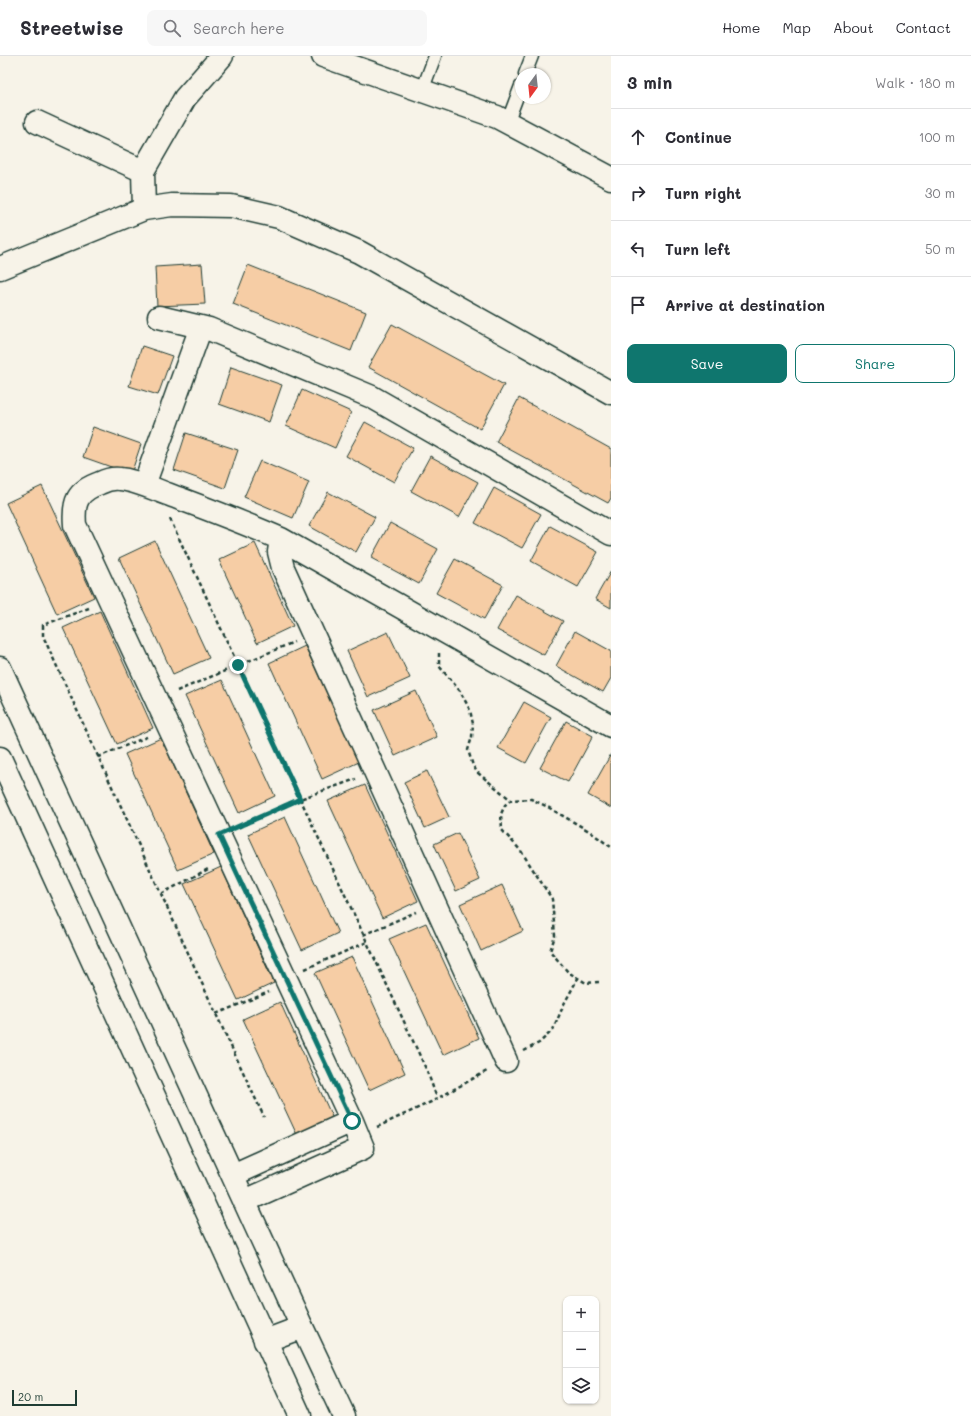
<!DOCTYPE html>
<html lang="en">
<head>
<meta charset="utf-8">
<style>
	:root { --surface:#fff; --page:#f7f7f7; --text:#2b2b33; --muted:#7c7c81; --line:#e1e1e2; --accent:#0f766e }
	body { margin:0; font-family:Mali,sans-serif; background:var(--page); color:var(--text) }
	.controls { position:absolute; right:12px; bottom:12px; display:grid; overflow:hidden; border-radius:8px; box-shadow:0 1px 3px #0004 }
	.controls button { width:36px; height:36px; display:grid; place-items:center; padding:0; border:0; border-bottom:1px solid var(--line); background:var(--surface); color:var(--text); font:20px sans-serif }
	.compass { position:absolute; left:515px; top:12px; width:36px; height:36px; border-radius:50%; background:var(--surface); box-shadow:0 1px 3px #0004; rotate:195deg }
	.scale { position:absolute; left:12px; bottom:10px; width:65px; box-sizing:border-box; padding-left:4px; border:2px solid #1f3d34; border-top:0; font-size:11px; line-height:14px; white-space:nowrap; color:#1f3d34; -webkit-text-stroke:3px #f7f3e8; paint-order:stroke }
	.stop { position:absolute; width:12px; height:12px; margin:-9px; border:3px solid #0f766e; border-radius:50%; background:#fff }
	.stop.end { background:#0f766e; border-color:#fff; box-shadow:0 1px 4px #0008 }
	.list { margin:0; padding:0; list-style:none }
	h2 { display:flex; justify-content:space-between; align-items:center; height:52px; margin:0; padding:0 16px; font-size:17px }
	h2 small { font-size:13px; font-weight:400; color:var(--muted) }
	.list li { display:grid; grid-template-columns:26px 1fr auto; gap:12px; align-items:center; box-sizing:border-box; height:56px; padding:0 16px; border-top:1px solid var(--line) }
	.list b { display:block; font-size:15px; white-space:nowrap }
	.list em { font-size:13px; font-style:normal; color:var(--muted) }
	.actions { display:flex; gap:8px; padding:12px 16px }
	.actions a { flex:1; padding:9px 0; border:1px solid var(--accent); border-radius:8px; text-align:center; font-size:14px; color:var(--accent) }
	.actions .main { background:var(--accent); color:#fff }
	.icon { flex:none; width:22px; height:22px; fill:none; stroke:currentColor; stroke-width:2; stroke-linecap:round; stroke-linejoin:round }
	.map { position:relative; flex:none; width:611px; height:1360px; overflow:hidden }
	header { display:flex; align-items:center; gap:24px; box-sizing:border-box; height:56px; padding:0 20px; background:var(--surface); border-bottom:1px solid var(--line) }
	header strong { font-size:19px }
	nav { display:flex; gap:22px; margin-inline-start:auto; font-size:14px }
	.search { width:280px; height:36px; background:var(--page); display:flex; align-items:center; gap:10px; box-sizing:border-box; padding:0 14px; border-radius:8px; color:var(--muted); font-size:15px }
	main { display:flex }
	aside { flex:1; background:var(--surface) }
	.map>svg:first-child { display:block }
	.building { fill:#f6cda5; stroke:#1f3d34 }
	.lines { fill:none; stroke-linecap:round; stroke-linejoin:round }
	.service-casing { stroke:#1f3d34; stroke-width:15 }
	.minor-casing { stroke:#1f3d34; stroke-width:25 }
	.tertiary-casing { stroke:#1f3d34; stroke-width:25 }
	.secondary-casing { stroke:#1f3d34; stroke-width:25 }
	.path { stroke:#1f3d34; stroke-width:2.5; stroke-dasharray:4 3; stroke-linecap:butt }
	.service { stroke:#f7f3e8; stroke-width:12 }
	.minor { stroke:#f7f3e8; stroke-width:22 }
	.tertiary { stroke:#f7f3e8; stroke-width:22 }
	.secondary { stroke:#f7f3e8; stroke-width:22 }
	.route { stroke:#0f766e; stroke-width:5 }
</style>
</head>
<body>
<header>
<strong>Streetwise</strong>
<div class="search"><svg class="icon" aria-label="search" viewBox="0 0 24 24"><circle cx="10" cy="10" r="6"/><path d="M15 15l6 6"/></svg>Search here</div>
<nav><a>Home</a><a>Map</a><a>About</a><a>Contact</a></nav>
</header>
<main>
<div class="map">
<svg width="611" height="1360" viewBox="0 0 611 1360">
	<rect width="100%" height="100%" fill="#f7f3e8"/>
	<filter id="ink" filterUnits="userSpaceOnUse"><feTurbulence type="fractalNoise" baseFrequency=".025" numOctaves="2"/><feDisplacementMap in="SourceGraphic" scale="8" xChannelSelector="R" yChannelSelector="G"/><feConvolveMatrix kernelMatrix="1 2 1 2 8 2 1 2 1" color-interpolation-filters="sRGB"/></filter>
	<g filter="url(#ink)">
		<!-- building -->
		<path class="building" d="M202,208L205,248L157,250L155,211Z
			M248,209L366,256L351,295L233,248Z
			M392,268L504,329L480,373L368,311Z
			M142,290L172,300L158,339L129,330Z
			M231,311L282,329L269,366L219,348Z
			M302,334L351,356L335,392L286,370Z
			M519,342L611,393V442L608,447L496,386Z
			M365,366L413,392L394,426L346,400Z
			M93,371L141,388L131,418L83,401Z
			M186,377L238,394L225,432L174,414Z
			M430,400L478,426L459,461L411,435Z
			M260,405L309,426L293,462L244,441Z
			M42,430L94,541L57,558L6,447Z
			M494,432L541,458L522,492L475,467Z
			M328,436L375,461L356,496L309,470Z
			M390,467L438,493L419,528L371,502Z
			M550,470L598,496L578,531L531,505Z
			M155,485L209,602L173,618L119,502Z
			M255,487L293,570L257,587L219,504Z
			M455,503L503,529L484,563L436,537Z
			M611,515V552L595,543Z
			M516,539L563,565L544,599L497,574Z
			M100,555L153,672L117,688L63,572Z
			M575,575L611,595V622L603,636L556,610Z
			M388,576L410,622L368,641L347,595Z
			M305,590L359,706L322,723L269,607Z
			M222,624L275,740L239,757L185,640Z
			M416,635L437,681L395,700L374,654Z
			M524,646L551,661L526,707L498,692Z
			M566,665L593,680L568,726L540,712Z
			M161,682L214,798L178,814L125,698Z
			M611,698V752L588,739Z
			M427,715L449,761L425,772L404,726Z
			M365,729L418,845L382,862L328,745Z
			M285,761L338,877L302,894L248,778Z
			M458,777L480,824L456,835L434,788Z
			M221,811L274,927L238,944L184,828Z
			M502,829L523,875L481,895L460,848Z
			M426,867L479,982L443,999L389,883Z
			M352,901L405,1017L369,1034L315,917Z
			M280,946L333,1063L297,1079L243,963Z"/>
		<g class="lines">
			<!-- service casing -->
			<g class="service-casing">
				<path id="service" d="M525,18L532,0
					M422,35L435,0
					M507,67L521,30"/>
			</g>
			<!-- minor casing -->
			<g class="minor-casing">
				<path id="minor" d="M323,0L497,61L611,122
					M37,66L143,115
					M144,153L143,115L185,42L222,0
					M159,261L209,273L372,341L611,478
					M144,429L201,271
					M281,483L279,496L283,512L506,1005
					M233,1119L352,1065
					M245,1145L363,1092L352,1065L75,469C73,446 77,435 100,427C106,424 113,422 120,423C135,424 156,434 170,439C207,453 245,467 281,483L611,670"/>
			</g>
			<!-- tertiary casing -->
			<g class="tertiary-casing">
				<path id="tertiary" d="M0,212L144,153L172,149L231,150L279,161L359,196L611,337"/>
			</g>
			<!-- secondary casing -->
			<g class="secondary-casing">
				<path id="secondary" d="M0,612L302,1271L344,1360
					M0,702L300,1360
					M265,1285L302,1271"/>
			</g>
			<!-- path -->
			<path class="path" d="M170,463L427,1015L437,1042
				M89,552L43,569V580L216,958L264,1061
				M439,597V610L460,635L470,654L473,668L472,681L468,694L473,710L478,717L511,744
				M177,635L294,586
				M98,701L149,680
				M238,771L300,743L356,723
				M161,838L210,812
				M363,879L416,856
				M305,913L367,886
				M599,926L586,927L568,916L550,895L555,880L552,843L521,795L502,774L501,758L505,749L511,744L531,743L546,750L589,775L611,791
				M216,958L269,936
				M524,995L539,987L553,974L564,948L578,922
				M377,1071L431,1046L487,1015"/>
			<!-- service -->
			<use href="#service" class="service"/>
			<!-- minor -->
			<use href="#minor" class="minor"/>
			<!-- tertiary -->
			<use href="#tertiary" class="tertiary"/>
			<!-- secondary -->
			<use href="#secondary" class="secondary"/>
		</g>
	</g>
	<g class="lines" filter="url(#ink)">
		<!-- route -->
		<path class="route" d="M238,609L300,743L219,779L352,1065"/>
	</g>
</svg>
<div class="controls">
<button>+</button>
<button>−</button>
<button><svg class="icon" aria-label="layers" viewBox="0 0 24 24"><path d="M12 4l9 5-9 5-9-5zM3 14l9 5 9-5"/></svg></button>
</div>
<svg class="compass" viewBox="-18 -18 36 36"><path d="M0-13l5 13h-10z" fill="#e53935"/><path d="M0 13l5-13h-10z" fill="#7c7c81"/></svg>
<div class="scale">20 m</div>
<div class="stop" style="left:352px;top:1065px"></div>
<div class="stop end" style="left:238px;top:609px"></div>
</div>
<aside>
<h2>3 min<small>Walk · 180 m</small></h2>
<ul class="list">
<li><svg class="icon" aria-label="ahead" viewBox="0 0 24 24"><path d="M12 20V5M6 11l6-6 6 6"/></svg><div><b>Continue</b></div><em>100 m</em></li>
<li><svg class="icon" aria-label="right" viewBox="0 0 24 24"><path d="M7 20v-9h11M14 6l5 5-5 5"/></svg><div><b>Turn right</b></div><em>30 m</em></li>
<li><svg class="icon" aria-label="left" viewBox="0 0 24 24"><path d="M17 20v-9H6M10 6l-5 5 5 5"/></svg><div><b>Turn left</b></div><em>50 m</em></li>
<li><svg class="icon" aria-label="arrive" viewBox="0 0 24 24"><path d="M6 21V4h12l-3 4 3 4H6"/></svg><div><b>Arrive at destination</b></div></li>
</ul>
<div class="actions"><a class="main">Save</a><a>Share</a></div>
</aside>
</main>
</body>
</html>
